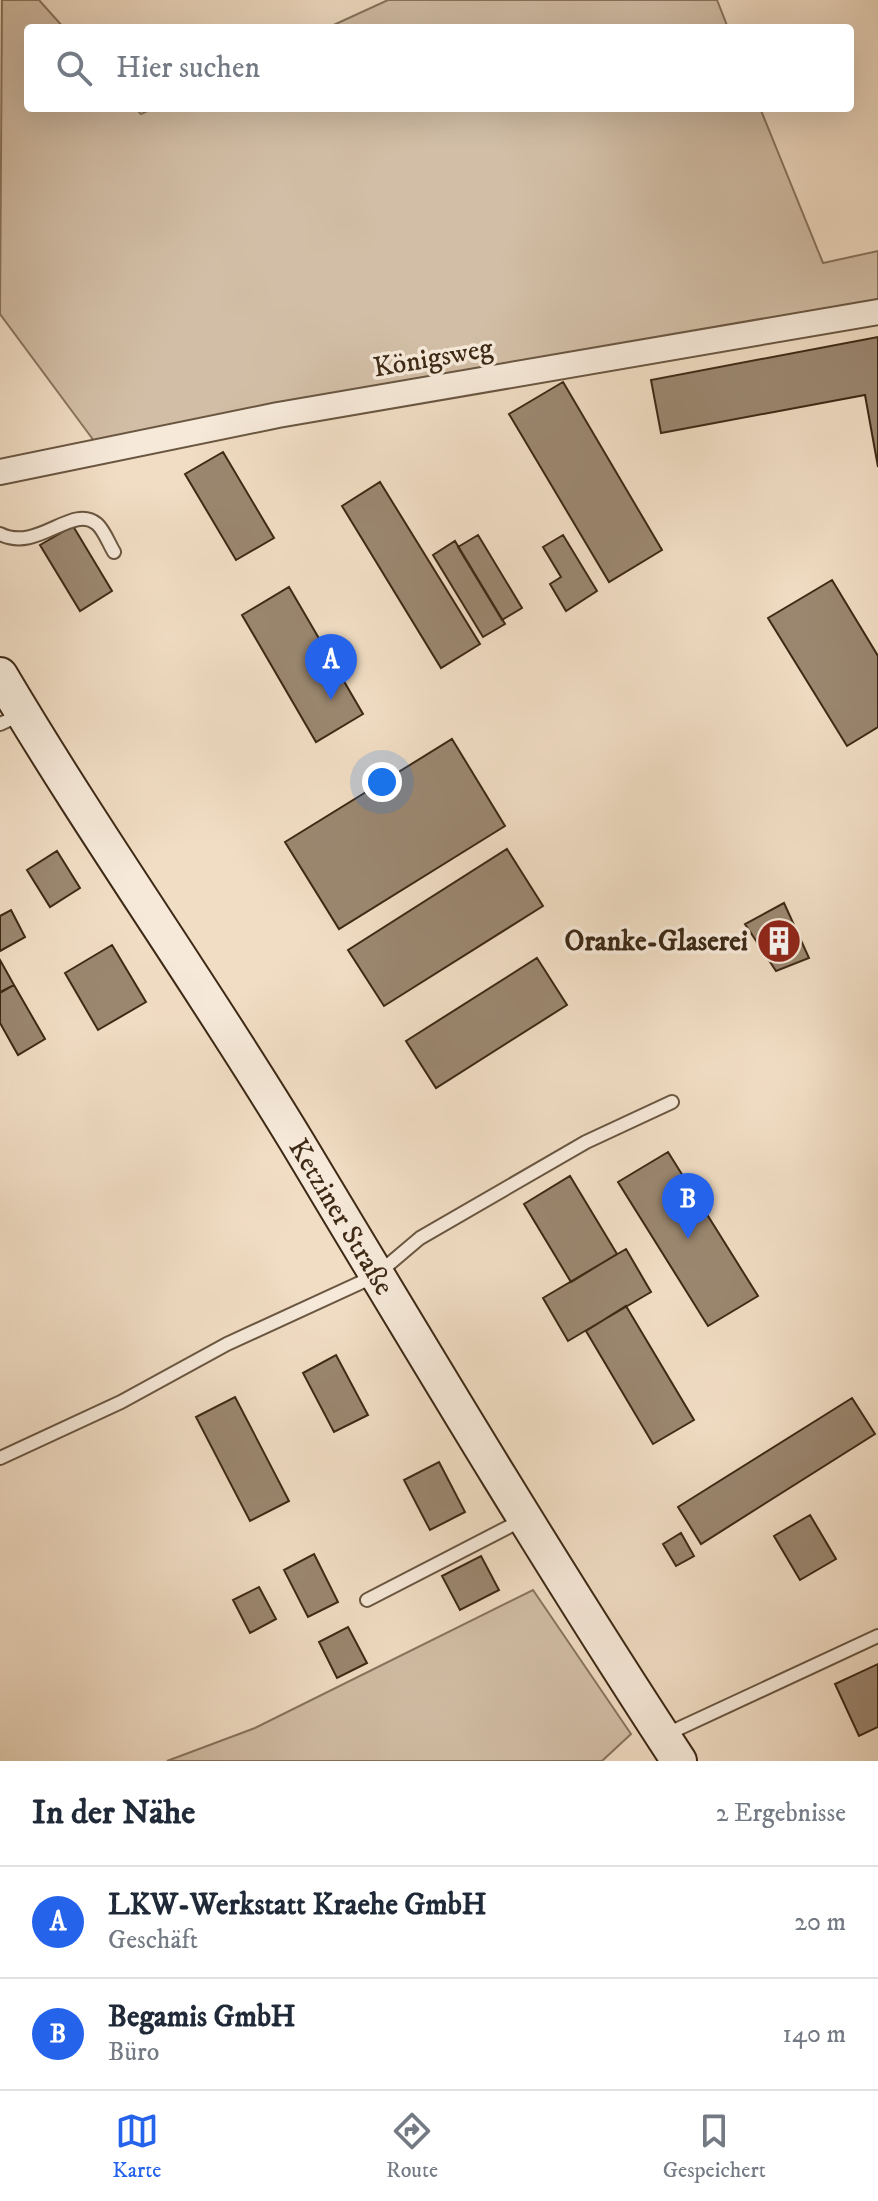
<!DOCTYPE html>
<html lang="de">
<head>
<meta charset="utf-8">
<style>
	:root { --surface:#fff; --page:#f2f2f3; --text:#1f2937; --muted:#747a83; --line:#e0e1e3; --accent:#2563eb }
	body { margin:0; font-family:"IM FELL DW Pica",serif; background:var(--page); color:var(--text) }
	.you { position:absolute; left:382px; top:782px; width:28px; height:28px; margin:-20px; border:6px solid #fff; border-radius:50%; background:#1a73e8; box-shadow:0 0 0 12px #1a73e833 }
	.badge { display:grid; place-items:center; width:52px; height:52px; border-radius:50%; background:var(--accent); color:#fff; font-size:26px; font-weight:700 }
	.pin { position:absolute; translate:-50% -66px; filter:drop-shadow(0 2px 4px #0008) }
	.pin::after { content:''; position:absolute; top:42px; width:28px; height:24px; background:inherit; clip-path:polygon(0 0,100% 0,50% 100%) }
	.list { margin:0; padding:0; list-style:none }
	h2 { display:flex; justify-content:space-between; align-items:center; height:104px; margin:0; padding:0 32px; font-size:34px }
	h2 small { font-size:26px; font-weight:400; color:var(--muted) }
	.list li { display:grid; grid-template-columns:52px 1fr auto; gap:24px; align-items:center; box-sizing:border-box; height:112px; padding:0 32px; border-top:2px solid var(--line) }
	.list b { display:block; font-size:30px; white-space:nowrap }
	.list p { margin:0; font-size:26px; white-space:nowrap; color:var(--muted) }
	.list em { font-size:26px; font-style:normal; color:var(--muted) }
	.icon { flex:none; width:44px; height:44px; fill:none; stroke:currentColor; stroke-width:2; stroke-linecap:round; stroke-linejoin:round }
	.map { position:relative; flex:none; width:878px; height:1761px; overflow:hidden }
	.search { position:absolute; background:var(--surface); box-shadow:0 8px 32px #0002; left:24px; right:24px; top:24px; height:88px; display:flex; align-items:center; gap:20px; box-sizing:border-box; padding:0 28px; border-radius:8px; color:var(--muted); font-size:30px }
	.sheet { height:328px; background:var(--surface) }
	nav { display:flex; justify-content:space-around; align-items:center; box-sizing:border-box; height:112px; border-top:2px solid var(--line); background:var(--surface); font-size:22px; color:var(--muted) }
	nav a { display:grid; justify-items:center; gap:4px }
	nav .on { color:var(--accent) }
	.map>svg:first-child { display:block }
	.green { fill:#d2bea6; stroke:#88745e; stroke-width:2 }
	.building { fill:#9b8770; stroke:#3d2915; stroke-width:2 }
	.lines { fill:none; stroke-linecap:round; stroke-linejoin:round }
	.lane-casing { stroke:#6a5641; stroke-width:16 }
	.street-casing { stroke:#6a5641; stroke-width:28 }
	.secondary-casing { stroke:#3d2915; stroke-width:38 }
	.lane { stroke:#f6e9d9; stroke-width:12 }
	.street { stroke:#f6e9d9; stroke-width:24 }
	.secondary { stroke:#f6e9d9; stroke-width:34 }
	.labels { text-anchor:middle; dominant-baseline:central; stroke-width:7; stroke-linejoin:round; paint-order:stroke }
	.street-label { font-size:28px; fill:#3d2915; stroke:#f6e9d9 }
	.poi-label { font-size:28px; font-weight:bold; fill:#3d2915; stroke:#f6e9d9; text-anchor:end }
</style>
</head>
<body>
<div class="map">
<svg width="878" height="1761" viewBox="0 0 878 1761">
	<rect width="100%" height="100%" fill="#f1ddc4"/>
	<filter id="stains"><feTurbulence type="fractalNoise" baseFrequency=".0025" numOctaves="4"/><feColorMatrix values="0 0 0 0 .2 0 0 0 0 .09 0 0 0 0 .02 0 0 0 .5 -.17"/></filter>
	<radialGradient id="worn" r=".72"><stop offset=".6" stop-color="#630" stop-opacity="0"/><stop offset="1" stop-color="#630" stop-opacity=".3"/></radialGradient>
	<!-- green -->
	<path class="green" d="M2,0H39L64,28H28V108H135L141,114L154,108H760L823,263L878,251V320L103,453L0,314Z
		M388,0H717L728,28H327Z
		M533,1590L631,1734L602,1761H167L255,1728Z"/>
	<!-- building -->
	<path class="building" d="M878,337V467L865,395L661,433L651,380Z
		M563,382L662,550L609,582L509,414Z
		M223,452L274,538L236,560L185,474Z
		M380,482L480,644L441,668L342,506Z
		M73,526L112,591L80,611L40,545Z
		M478,535L522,608L502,620L458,547Z
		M563,535L597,591L566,611L550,584L561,577L543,547Z
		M455,541L505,624L483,637L433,555Z
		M832,580L878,656V727L847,746L768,618Z
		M289,587L363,714L316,742L242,615Z
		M452,739L505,826L339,929L285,842Z
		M507,849L543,906L384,1006L348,950Z
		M57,851L80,888L50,907L27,870Z
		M784,903L809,958L776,971L745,924Z
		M11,910L25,937L0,951V916Z
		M112,945L146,1002L98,1030L65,973Z
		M537,958L567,1005L436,1088L406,1041Z
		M0,960L14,985L0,992Z
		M14,985L45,1039L18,1055L0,1023V993Z
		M668,1152L758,1296L708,1326L618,1182Z
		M570,1176L617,1254L571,1282L524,1204Z
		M626,1249L651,1292L568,1341L543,1298Z
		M626,1306L694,1420L653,1444L586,1331Z
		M336,1355L368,1415L334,1432L303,1373Z
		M235,1397L289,1501L250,1521L196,1417Z
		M852,1398L875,1434L701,1544L678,1507Z
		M439,1462L465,1512L430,1530L404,1480Z
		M810,1515L836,1559L800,1580L774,1536Z
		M681,1533L694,1556L676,1566L663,1544Z
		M314,1554L338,1602L308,1617L284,1570Z
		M481,1556L499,1590L460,1610L442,1576Z
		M259,1587L276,1619L250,1633L233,1600Z
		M348,1627L367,1663L337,1678L319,1642Z
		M878,1664V1727L859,1736L835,1684Z"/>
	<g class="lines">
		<!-- lane casing -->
		<g class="lane-casing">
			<path id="lane" d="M0,534C38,553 72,503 97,524C104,530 109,544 114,552
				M0,724L20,715
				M0,1458L121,1402L227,1344L375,1276L420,1238L586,1142L672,1102
				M367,1600L524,1519
				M667,1734L878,1636"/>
		</g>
		<!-- street casing -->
		<g class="street-casing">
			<path id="street" d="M0,472L278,415L878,312"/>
		</g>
		<!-- secondary casing -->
		<g class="secondary-casing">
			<path id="secondary" d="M0,675C94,834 202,985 297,1142C422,1350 546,1558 679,1761"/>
		</g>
		<!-- lane -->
		<use href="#lane" class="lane"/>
		<!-- street -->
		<use href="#street" class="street"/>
		<!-- secondary -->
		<use href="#secondary" class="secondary"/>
	</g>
	<!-- icons -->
	<defs>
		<g id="building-disc" transform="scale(2.3)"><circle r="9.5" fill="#8f2418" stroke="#f6e9d9"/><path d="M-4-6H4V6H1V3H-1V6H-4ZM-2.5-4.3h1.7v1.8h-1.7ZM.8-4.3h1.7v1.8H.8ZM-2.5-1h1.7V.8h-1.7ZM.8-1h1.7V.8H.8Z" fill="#fff"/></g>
	</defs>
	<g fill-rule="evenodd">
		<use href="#building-disc" x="779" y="941"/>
	</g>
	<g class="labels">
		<!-- street labels -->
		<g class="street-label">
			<text transform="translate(433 358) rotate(-10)">Königsweg</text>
			<text transform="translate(341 1217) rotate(59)">Ketziner Straße</text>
		</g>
		<!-- poi labels -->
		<g class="poi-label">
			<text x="748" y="941">Oranke-Glaserei</text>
		</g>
	</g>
	<rect width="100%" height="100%" filter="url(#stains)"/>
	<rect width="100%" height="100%" fill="url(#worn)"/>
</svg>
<div class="you"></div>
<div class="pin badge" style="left:331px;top:700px">A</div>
<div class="pin badge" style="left:688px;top:1239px">B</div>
<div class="search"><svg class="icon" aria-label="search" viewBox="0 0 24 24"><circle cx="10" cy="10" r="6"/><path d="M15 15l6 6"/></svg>Hier suchen</div>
</div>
<section class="sheet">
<h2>In der Nähe<small>2 Ergebnisse</small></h2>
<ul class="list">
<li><span class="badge">A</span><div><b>LKW-Werkstatt Kraehe GmbH</b><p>Geschäft</p></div><em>20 m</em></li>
<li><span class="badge">B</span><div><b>Begamis GmbH</b><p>Büro</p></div><em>140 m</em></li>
</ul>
</section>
<nav>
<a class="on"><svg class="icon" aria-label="map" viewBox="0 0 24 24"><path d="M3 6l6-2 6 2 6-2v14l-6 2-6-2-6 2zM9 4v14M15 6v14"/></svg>Karte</a>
<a><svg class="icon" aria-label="directions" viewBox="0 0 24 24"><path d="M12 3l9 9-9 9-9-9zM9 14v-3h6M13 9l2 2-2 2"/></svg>Route</a>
<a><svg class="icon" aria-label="saved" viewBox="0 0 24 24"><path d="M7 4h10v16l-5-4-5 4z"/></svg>Gespeichert</a>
</nav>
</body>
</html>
